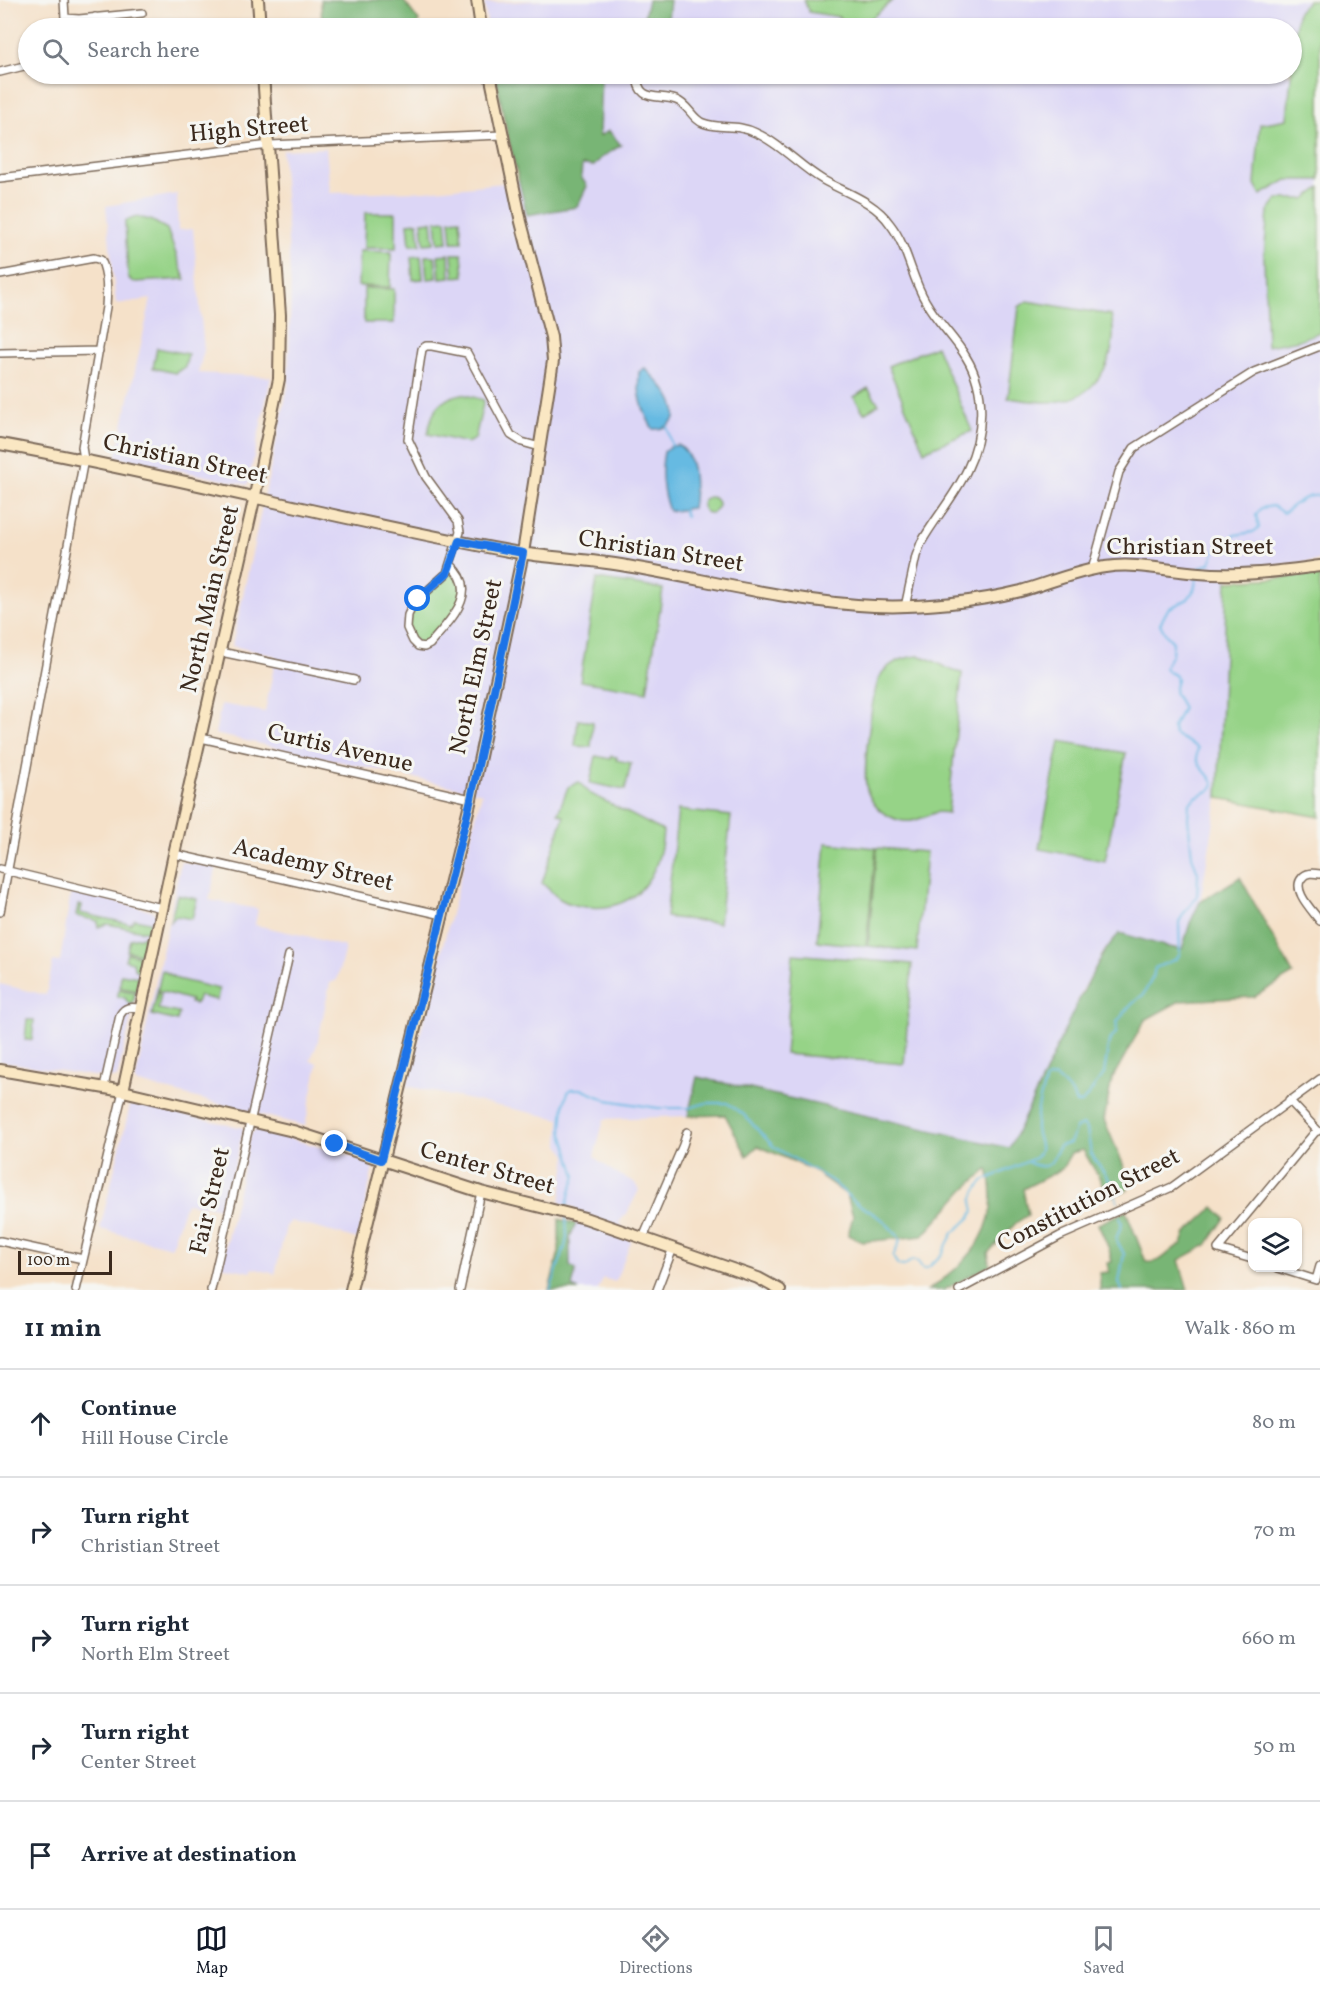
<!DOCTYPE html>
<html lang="en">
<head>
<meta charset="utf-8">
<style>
	:root { --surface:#fff; --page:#f2f2f3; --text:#1f2937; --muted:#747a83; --line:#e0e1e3; --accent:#111827 }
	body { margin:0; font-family:Vollkorn,serif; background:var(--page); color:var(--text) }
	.controls { position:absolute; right:18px; bottom:18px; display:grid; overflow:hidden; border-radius:12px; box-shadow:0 2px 4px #0004 }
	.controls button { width:54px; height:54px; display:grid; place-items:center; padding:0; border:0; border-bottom:2px solid var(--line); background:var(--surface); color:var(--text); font:30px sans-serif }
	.scale { position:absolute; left:18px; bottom:15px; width:94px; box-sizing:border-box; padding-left:6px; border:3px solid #3b2a1e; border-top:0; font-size:16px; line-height:21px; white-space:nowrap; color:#3b2a1e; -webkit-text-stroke:4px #f6f6f2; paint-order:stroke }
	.stop { position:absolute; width:18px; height:18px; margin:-14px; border:4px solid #1a73e8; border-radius:50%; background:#fff }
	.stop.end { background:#1a73e8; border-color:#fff; box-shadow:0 2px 6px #0008 }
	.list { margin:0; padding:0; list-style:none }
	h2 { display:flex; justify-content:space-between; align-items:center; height:78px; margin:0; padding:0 24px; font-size:26px }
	h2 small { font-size:20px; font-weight:400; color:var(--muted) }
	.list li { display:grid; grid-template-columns:39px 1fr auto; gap:18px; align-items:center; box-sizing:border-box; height:108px; padding:0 24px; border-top:2px solid var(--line) }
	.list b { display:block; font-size:22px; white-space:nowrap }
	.list p { margin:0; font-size:20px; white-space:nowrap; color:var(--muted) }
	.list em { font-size:20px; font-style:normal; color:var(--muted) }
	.icon { flex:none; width:33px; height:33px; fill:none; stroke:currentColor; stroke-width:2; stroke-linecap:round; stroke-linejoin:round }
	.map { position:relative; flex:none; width:1320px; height:1290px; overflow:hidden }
	.search { position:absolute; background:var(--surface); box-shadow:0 2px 4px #0004; left:18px; right:18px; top:18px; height:66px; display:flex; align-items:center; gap:15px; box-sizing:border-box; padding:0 21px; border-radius:33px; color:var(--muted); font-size:22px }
	.sheet { height:618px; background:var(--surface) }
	nav { display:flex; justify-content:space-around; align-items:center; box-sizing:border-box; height:84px; border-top:2px solid var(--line); background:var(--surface); font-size:16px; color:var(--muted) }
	nav a { display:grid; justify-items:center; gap:3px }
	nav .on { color:var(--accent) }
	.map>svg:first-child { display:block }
	.built { fill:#dcd6f6 }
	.green { fill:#96d387; stroke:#687e52; stroke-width:1.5 }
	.forest { fill:#78b574; stroke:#5a7049; stroke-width:1.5 }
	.water { fill:#66bae2; stroke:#507280; stroke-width:1.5 }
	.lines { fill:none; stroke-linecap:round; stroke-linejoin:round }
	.stream { stroke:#66bae2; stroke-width:2 }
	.street-casing { stroke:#7c6a5a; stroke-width:10 }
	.secondary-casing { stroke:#7c6a5a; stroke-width:14 }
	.street { stroke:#fff; stroke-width:7 }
	.secondary { stroke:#fae7c3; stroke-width:10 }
	.route { stroke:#1a73e8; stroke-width:8 }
	.labels { text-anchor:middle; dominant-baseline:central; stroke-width:6; stroke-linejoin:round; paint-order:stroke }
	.street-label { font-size:24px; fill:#3b2a1e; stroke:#f6f6f2 }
</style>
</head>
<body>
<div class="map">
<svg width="1320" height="1290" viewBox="0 0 1320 1290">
	<rect width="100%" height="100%" fill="#f6f6f2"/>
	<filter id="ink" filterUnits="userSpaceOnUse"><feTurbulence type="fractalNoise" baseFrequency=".0167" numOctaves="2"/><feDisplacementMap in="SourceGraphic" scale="12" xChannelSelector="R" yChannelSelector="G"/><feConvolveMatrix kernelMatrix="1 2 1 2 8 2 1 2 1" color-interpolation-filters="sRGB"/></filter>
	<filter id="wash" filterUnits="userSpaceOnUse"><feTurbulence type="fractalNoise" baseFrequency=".008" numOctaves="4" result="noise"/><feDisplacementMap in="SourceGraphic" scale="24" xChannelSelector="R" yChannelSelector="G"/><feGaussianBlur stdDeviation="1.35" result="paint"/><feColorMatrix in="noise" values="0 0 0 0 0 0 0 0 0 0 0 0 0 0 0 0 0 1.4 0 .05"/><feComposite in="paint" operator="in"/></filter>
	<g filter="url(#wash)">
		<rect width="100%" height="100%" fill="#f5e1c9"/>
		<!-- built -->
		<path class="built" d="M549,0H1320V561L1236,569L1227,581L1218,798L1200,902L1190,923L1182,949L1113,939L1101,956L1081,993L1039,1089L1009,1148L697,1077L688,1116L604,1119L594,1157L614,1172L634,1182L639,1190L627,1213L619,1222L631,1242L615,1282L603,1278L598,1290H579L572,1287L576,1270L570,1266V1237L576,1224L575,1208L560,1203L567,1155L559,1145L560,1119L407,1086L482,793L215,734L221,704L265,712L276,656L232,646L288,387L291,287L282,150L326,148L330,193L425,191L504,183L520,180L497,74H1292V28H488L484,3Z
			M177,194L178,230L193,229L204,350L198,373L271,377L248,485L116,457L151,299L116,304L106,206Z
			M181,862L217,866L209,900L258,909L255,925L306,936L345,947L337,980L330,983L317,1045L310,1060L318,1063L305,1126L135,1082Z
			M71,891L151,910L156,915L117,1078L99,1077L0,1061V984L46,995L53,961L60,962Z
			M134,1104L244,1128L223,1211L217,1207L186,1203L171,1247L100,1229L130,1106Z
			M258,1129L374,1163L358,1239L290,1221L286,1226L275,1274L253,1268L251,1272L221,1266L251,1133Z"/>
		<!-- green -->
		<path class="green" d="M804,0H893L860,28L849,27L839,17L809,12Z
			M1308,0H1320V180H1287L1261,195L1255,184L1260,124L1287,119L1297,13Z
			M1320,188V332L1299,340L1267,346L1264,257L1268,211L1277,199H1305Z
			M365,213H396V248H364Z
			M137,217L151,220L167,229L185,279L134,282L128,278L125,221Z
			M460,219L462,242H452L450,220Z
			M446,220L448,242L438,243L436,221Z
			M432,221L434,243L424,244L422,222Z
			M418,222L420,245H410L408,223Z
			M359,251L391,252L390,287L358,286Z
			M449,254L450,277L440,278L438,255Z
			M452,254H462L464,276L454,277Z
			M421,256L423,279L413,280L411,257Z
			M425,256H435L437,278L427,279Z
			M364,288L394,289V323H364Z
			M1027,301L1111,315C1120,352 1100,396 1060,401C1043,404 1025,400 1008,398L1019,307Z
			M936,346L972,431L924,451L888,366Z
			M157,348L188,354L185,367L175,373L153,368Z
			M868,388L879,404L864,413L854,397Z
			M462,394L484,400L475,439L467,443L428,434C431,412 439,398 462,394Z
			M702 505a8 8 0 1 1 16 0a8 8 0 1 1-16 0Z
			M453,566L464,584L457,611L424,647L411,637L407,622L418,599Z
			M1320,573V817L1218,798L1227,581L1282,578Z
			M597,579L663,589L647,692L580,681Z
			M919,656C937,659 945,671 962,673L948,813C944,813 938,811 934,813C918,819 909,826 891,817C879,812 871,802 867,790C862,774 872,685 882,673C892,661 904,657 919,656Z
			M578,720L593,722L591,747L575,746Z
			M1060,741L1126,753L1105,861L1039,849Z
			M596,756L610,759L611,756L617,757L616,760L631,763L625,790L590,783Z
			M579,782L589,793L663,831C660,876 636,912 587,907C578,906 568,904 560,899C554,895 548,888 542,883L564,816L558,813L568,787Z
			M678,810L731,816L719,923L666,917Z
			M826,843L876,848L866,946L817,941Z
			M877,848L926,852L917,951L868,946Z
			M177,895L197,899L192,919L176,916L170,922Z
			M78,905L82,906L80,913L130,924L135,919L150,922L149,932L107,924L98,927V921L76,916Z
			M144,936L148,937L144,953L140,954L127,951L130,939Z
			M127,953L139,956L142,959L140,973L134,968L133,962L125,960Z
			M793,954L912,964L904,1064L785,1054Z
			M162,970L177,979L219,989L217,1000L199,996L195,1004L190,1003L191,1000L159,991L158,993L161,994L158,1009L179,1013L177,1021L152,1015Z
			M121,974L139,977L136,991L120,987Z
			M120,989L135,993L133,1004H129L125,998L117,996Z
			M27,1020H34L32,1040H25Z"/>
		<!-- forest -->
		<path class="forest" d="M321,0H403L419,21L416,28H322Z
			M648,0H670L667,28H638L643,21Z
			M495,74H601L599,136L609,131L621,145L601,158L594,166L582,165L581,177L587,186L577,207L527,215L507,133Z
			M1240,877L1293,974L1254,997L1180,1001L1145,1020L1112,1079L1104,1120L1123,1164L1128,1190L1110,1196L1083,1150L1071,1153L1062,1169L1023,1189L1028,1215L1016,1223L988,1253L990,1265L944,1290H928C972,1261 1003,1225 988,1169L964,1190L923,1236L862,1242L848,1235L853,1216L847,1195L811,1169L758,1146L747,1156L725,1115L688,1116L697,1077L1009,1148C1037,1096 1058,1040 1085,988C1095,969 1104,948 1120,933L1168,947L1182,949L1190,923L1200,902Z
			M1214,1207L1225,1218L1207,1245L1179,1260L1188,1290H1100V1273L1109,1272L1107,1263L1112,1262L1109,1249L1098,1224L1126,1211L1146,1262C1163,1265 1168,1249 1182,1244L1186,1233Z
			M559,1219L576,1224L570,1237V1266L576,1270L572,1287L579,1290H549L559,1252Z"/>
		<!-- water -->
		<path class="water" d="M645,368C657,382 678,397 675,418C669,425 664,430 653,429C642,411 637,393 639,372Z
			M678,445C696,455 695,489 692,508C683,508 677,512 669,511C662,492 660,472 664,452L670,447Z"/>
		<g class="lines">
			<!-- stream -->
			<path class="stream" d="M667,426L672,446
				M683,509L686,517
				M1200,568L1210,563L1215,550L1226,545L1235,535L1253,532L1259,528L1256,515L1261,508L1273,506L1283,513C1296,504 1303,494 1320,496
				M1028,1162C1048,1172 1052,1164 1059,1146L1070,1143L1076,1128L1083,1125L1087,1129L1091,1154L1112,1184L1117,1201
				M566,1210L570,1192L576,1176L562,1130L564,1104L568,1092L572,1089H581L607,1100L658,1108H689L706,1103H727L743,1114L774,1147L832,1181L854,1201L883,1220L898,1236L900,1241L893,1257L898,1265L904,1266L912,1260L918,1262L923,1269L929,1267L942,1254L953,1233L970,1218L974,1211L972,1202L975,1192L983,1181L1035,1158C1046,1148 1036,1139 1036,1127C1036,1110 1041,1094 1046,1079L1055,1077L1072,1093L1076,1103H1082L1104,1074L1109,1041L1116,1033L1117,1022L1132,1003L1143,995L1153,977L1155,968L1176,959L1180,954L1179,922L1184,913L1197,897L1198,873L1192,856L1188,818L1189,805L1194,798L1210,790L1214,785C1209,770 1192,767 1198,748L1174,734L1173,727L1183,708L1174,692L1177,679L1175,675L1167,671L1165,667L1172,654L1173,642L1166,635L1160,624L1168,609L1188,599L1194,590L1197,577
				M1120,1217L1122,1224L1116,1239L1124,1254L1119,1282L1122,1290
				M550,1290L565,1247L567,1237L566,1216"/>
		</g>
	</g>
	<g filter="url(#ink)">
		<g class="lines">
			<!-- street casing -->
			<g class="street-casing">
				<path id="street" d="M64,0L65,18L79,19L142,13
					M112,16L113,28
					M95,17L97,28
					M0,72L28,65
					M637,74C637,103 658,94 676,100C688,104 692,119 703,123C721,130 736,123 756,133C781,144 799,166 823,180C846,193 874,201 890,224C908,247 911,277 926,302C937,322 955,338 966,357C987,391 984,435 967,470C955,496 935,518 921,543L916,556L905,607
					M0,178L270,145L502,135
					M0,275L94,258L101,260C108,274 107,292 106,307L82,447L84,459L0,912
					M0,353L99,351
					M451,565C482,592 448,622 430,644L424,647L418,646L413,641L407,628L408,615L414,603L447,573L460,532L458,521L426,477L408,439L422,349L426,346H432L467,353L511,435L522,442L540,447
					M1092,570L1119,472L1134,448L1254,372L1320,346
					M221,652L354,680
					M201,738L471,799
					M174,854L443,915
					M0,869L162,908
					M1320,874C1313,873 1306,872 1302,878C1291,890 1313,911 1320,921
					M104,1087L120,1015C125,1006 131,1007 141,1008
					M1289,1100L1318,1131
					M643,1238L683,1145L687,1132
					M0,1241L83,1259
					M1252,1259L1218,1249L1316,1131
					M1278,1268L1316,1280L1320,1266
					M76,1290L123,1091
					M211,1290L289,955
					M460,1290L481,1192
					M657,1290L673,1248
					M959,1290L1060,1236L1172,1187L1320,1079"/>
			</g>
			<!-- secondary casing -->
			<g class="secondary-casing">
				<path id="secondary" d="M258,0L260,28
					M477,0L481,28
					M0,444C172,475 342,521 514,552C550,558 586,559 621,565C705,579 789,602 874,606C920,608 977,602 1021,591C1049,583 1076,571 1105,567C1136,562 1168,571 1199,573C1240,577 1280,571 1320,566
					M0,1070L123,1091L293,1131L481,1192L585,1218L758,1278L780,1290
					M123,1091L174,854L254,500L279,379L280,315L263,74
					M351,1290L471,799L523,553L553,361L551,337L521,222L490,74"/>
			</g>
			<!-- street -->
			<use href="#street" class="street"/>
			<!-- secondary -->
			<use href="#secondary" class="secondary"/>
		</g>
	</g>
	<g class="lines" filter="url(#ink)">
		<!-- route -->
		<path class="route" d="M335,1144L381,1160L471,799L523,553L459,541L447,573L418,599"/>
	</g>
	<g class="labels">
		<!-- street labels -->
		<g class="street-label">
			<text transform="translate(249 130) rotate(-5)">High Street</text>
			<text transform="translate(185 460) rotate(12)">Christian Street</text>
			<text x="1190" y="548">Christian Street</text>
			<text transform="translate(661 552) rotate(9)">Christian Street</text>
			<text transform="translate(211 599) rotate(-77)">North Main Street</text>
			<text transform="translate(477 667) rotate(-78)">North Elm Street</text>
			<text transform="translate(340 749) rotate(13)">Curtis Avenue</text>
			<text transform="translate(313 866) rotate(13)">Academy Street</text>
			<text transform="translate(487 1169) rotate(16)">Center Street</text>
			<text transform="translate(211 1201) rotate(-77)">Fair Street</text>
			<text transform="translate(1089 1201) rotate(-27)">Constitution Street</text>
		</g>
	</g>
</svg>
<div class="controls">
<button><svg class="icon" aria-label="layers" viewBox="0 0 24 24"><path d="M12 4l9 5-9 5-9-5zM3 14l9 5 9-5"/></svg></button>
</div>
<div class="scale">100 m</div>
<div class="stop" style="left:418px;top:599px"></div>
<div class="stop end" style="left:335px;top:1144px"></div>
<div class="search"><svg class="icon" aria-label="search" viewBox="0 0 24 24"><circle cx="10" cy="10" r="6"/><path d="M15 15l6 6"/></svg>Search here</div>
</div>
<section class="sheet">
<h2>11 min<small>Walk · 860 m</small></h2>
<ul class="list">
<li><svg class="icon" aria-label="ahead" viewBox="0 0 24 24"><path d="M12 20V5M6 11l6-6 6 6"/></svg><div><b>Continue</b><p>Hill House Circle</p></div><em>80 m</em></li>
<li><svg class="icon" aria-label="right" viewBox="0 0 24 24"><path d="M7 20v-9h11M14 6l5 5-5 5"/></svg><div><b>Turn right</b><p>Christian Street</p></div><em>70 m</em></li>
<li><svg class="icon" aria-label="right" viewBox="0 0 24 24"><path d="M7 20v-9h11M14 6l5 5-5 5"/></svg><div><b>Turn right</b><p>North Elm Street</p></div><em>660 m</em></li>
<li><svg class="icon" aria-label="right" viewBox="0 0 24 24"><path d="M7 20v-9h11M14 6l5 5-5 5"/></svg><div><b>Turn right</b><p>Center Street</p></div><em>50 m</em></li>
<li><svg class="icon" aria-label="arrive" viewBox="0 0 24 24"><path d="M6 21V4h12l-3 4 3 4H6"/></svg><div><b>Arrive at destination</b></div></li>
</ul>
</section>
<nav>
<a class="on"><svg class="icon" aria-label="map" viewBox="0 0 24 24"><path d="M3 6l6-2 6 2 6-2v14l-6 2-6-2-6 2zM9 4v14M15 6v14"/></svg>Map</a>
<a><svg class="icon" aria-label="directions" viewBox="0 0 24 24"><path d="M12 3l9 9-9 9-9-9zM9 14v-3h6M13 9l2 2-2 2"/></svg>Directions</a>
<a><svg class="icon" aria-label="saved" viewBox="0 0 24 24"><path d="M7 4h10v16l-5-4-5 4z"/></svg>Saved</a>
</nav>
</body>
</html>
